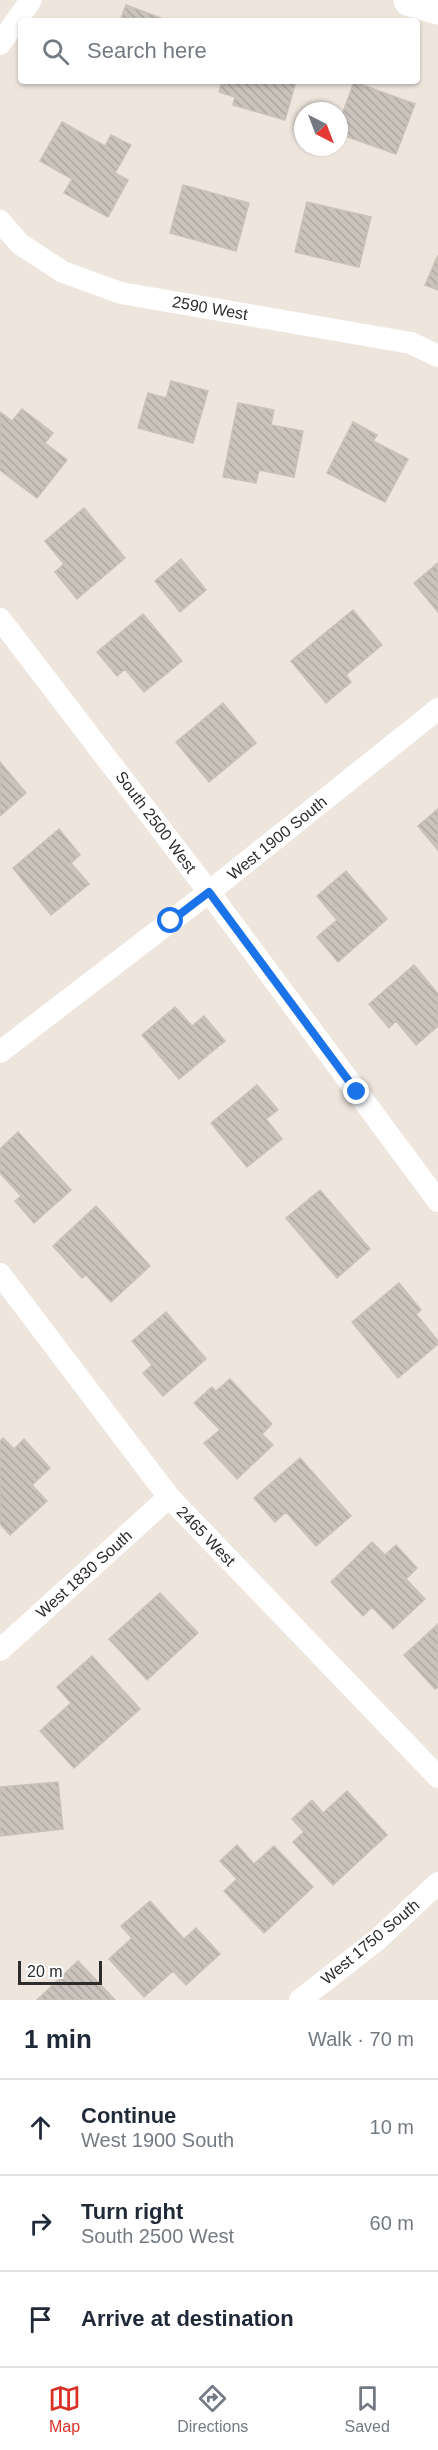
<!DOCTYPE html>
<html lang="en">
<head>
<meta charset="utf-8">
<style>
	:root { --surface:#fff; --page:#f2f2f3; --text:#1f2937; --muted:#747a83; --line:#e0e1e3; --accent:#d93025 }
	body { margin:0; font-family:Helvetica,sans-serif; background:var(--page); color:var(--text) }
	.compass { position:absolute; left:294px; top:102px; width:54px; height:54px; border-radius:50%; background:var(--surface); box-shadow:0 2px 4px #0004; rotate:138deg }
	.scale { position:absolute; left:18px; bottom:15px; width:84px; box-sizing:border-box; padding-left:6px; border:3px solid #2c2c2c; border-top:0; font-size:16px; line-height:21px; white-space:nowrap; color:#2c2c2c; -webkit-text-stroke:4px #fff; paint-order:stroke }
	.stop { position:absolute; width:18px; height:18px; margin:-14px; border:4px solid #1a73e8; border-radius:50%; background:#fff }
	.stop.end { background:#1a73e8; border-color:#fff; box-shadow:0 2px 6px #0008 }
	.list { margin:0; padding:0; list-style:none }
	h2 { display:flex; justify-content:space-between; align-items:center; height:78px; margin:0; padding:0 24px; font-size:26px }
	h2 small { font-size:20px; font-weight:400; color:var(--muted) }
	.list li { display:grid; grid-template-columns:39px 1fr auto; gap:18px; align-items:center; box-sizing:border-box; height:96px; padding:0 24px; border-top:2px solid var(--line) }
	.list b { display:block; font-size:22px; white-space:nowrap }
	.list p { margin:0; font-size:20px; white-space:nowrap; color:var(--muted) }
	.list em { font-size:20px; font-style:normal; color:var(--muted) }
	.icon { flex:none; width:33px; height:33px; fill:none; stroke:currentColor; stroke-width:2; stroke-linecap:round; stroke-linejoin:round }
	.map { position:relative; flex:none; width:438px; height:2000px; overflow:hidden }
	.search { position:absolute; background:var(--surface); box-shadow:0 2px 4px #0004; left:18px; right:18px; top:18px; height:66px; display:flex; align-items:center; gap:15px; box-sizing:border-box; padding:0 21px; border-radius:6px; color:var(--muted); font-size:22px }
	.sheet { height:366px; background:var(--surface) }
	nav { display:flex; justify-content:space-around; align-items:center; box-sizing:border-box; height:84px; border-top:2px solid var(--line); background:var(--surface); font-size:16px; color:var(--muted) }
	nav a { display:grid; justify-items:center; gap:3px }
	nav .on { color:var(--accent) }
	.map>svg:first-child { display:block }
	.building { fill:url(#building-back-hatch); stroke:#cac1b7; stroke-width:1.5 }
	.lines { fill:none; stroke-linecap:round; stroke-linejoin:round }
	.street { stroke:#fff; stroke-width:22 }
	.secondary { stroke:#fff; stroke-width:33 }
	.route { stroke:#1a73e8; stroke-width:8 }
	.labels { text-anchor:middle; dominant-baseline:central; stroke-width:5; stroke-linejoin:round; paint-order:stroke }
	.street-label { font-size:16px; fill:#2c2c2c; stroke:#fff }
</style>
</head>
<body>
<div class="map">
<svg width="438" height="2000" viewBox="0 0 438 2000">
	<defs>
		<pattern id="building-back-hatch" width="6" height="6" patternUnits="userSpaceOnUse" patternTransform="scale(1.5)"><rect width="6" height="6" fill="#c9c3bc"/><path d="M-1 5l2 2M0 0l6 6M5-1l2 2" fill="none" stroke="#ada8a2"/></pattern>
	</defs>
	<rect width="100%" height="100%" fill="#eee5dd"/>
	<!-- building -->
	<path class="building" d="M126,5L166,20V21H120Z
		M222,81H296L285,120L233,105L235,97L219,92Z
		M354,82L415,104L396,154L339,134V123Z
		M62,122L105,146L111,135L131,145L115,173L128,180L108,217L64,193L72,179L40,161Z
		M183,185L249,203L236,251L170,233Z
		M307,202L371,217L359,267L295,252Z
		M438,255V290L425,285Z
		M171,381L208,391L193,443L138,428L148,393L166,398Z
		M238,403L274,410L271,425L303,431L294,477L259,470L256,483L223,477Z
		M22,409L53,433L45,443L67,460L37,498L0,470V412L12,421Z
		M353,422L377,435L373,441L408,459L385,502L327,473Z
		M84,508L125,558L77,599L55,572L64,564L45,541Z
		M181,559L206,590L180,612L155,581Z
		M438,563V612L414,583Z
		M353,610L382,645L346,675L351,682L326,703L291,661Z
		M143,614L182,661L144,692L125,669L117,676L97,652Z
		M223,703L256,743L209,782L176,742Z
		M0,762L26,793L0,816Z
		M438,809V850L418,826Z
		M59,829L80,855L71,863L89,884L51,915L13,868Z
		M346,871L387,919L338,962L317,937L337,920L317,896Z
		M414,965L438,994V1026L416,1045L396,1021L389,1028L369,1004Z
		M175,1007L192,1026L204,1016L225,1041L179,1079L142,1035Z
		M257,1085L278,1110L266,1119L282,1139L247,1167L211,1123Z
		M18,1132L71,1190L34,1223L15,1201L21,1196L0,1173V1149Z
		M320,1190L370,1249L337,1278L286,1218Z
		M96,1206L150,1266L111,1302L86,1275L82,1278L53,1246Z
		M399,1283L421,1310L416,1314L438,1341V1344L398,1378L352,1322Z
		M166,1312L206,1359L163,1396L143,1373L152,1365L132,1341Z
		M230,1379L272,1424L262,1434L273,1445L237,1479L204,1443L220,1430L194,1403L212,1387L216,1391Z
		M3,1438L14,1449L24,1439L50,1468L32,1485L47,1501L10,1535L0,1524V1441Z
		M300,1458L351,1516L316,1546L286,1512L275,1522L254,1498Z
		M372,1542L385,1555L396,1545L417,1568L406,1579L425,1599L393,1629L372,1607L363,1616L331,1582Z
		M160,1593L198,1633L147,1680L109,1639Z
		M438,1624V1687L435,1689L404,1655Z
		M92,1656L140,1709L74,1768L40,1731L71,1703L57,1687Z
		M58,1782L63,1829L0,1836V1787Z
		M347,1791L387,1835L333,1885L293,1842L304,1832L292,1819L312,1800L323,1813Z
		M237,1845L254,1864L274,1846L313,1887L264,1933L224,1891L237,1879L220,1861Z
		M150,1901L184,1939L196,1928L220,1954L186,1985L173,1971L144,1997L109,1959L132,1938L121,1926Z
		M78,1961L115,2000H37Z"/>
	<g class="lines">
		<!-- street -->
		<path class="street" d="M0,44L31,0
			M0,221L20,244L63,272L121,293L411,343L438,356
			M0,619L209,892L438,1201
			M0,1052L209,892L438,709
			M0,1274L169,1497L438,1777
			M0,1650L169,1497
			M300,2000L377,1940L438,1883"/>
		<!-- secondary -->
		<path class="secondary" d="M410,0L438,8"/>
	</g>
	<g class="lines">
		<!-- route -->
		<path class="route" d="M171,921L209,892L357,1092"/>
	</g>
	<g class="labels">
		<!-- street labels -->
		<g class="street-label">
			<text transform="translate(210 308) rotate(10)">2590 West</text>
			<text transform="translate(156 822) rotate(53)">South 2500 West</text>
			<text transform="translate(277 838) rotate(-39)">West 1900 South</text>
			<text transform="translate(206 1536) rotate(46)">2465 West</text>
			<text transform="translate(84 1574) rotate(-42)">West 1830 South</text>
			<text transform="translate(370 1942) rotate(-40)">West 1750 South</text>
		</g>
	</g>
</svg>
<svg class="compass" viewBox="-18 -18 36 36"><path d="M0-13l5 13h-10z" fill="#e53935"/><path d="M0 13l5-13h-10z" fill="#747a83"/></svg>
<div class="scale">20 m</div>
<div class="stop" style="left:171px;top:921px"></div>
<div class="stop end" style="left:357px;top:1092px"></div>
<div class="search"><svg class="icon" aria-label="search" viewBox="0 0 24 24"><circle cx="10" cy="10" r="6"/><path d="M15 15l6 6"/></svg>Search here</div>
</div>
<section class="sheet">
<h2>1 min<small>Walk · 70 m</small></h2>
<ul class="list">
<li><svg class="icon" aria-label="ahead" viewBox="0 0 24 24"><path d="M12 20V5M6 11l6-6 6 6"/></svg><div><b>Continue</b><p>West 1900 South</p></div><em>10 m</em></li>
<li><svg class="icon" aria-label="right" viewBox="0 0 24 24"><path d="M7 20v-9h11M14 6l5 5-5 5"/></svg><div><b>Turn right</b><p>South 2500 West</p></div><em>60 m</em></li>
<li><svg class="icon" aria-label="arrive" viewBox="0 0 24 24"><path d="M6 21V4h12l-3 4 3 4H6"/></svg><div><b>Arrive at destination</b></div></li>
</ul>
</section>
<nav>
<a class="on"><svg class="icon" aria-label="map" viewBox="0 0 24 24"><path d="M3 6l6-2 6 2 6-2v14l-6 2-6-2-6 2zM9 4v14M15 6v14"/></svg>Map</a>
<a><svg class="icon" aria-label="directions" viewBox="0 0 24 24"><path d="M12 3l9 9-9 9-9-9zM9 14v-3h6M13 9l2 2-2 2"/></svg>Directions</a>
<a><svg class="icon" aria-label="saved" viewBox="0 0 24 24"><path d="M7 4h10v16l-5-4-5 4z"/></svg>Saved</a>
</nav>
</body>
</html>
